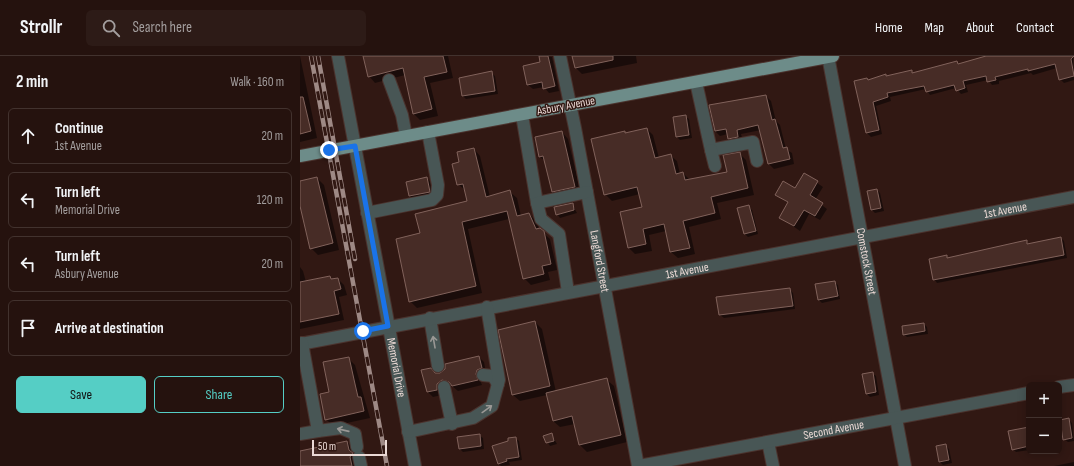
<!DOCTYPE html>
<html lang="en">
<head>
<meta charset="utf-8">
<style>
	:root { --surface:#25120e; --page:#2d1b17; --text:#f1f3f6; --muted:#a39e9e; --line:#42322e; --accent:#55cec5 }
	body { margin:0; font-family:"Sofia Sans Condensed",sans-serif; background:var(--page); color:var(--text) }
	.controls { position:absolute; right:12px; bottom:12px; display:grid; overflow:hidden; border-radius:6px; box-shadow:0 2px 10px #0003 }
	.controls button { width:36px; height:36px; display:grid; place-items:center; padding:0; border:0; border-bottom:1px solid var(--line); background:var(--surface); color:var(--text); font:20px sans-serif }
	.scale { position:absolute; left:12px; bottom:10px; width:75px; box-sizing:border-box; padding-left:4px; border:2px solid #ebd9d5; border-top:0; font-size:11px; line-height:14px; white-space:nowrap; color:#ebd9d5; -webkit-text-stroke:3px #311813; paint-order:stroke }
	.stop { position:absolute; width:12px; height:12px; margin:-9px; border:3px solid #1a73e8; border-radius:50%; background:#fff }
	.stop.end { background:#1a73e8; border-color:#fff; box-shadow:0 1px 4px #0008 }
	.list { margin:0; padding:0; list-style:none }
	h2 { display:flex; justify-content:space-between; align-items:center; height:52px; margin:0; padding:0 16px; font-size:17px }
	h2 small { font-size:13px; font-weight:400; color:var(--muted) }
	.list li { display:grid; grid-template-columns:26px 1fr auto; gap:12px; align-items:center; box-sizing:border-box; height:56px; margin:0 8px 8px; padding:0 8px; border:1px solid var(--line); border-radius:6px }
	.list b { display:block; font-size:15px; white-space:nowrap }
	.list p { margin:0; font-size:13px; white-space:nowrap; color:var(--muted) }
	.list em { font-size:13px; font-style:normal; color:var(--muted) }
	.actions { display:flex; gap:8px; padding:12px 16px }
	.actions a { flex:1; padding:9px 0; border:1px solid var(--accent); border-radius:6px; text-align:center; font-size:14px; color:var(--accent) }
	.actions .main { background:var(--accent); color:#111 }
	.icon { flex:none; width:22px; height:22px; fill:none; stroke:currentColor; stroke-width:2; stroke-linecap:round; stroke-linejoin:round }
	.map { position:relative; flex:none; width:774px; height:410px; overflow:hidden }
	header { display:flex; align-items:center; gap:24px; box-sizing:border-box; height:56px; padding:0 20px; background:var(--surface); border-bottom:1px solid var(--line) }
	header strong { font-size:19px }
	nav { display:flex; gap:22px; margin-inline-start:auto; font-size:14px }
	.search { width:280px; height:36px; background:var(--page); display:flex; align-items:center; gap:10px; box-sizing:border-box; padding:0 14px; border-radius:6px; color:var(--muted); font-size:15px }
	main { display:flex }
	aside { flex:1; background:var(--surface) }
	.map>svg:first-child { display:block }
	.shadow { fill:#0007 }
	.building { fill:#472c26; stroke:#81625b }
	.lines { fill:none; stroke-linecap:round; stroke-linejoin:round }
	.minor-casing { stroke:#4b332e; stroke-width:14 }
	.major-casing { stroke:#4b332e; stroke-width:14 }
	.minor { stroke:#485655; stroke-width:12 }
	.major { stroke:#6d8c89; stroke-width:12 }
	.rail-casing { stroke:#9e8985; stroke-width:4.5 }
	.rail { stroke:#311813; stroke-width:3; stroke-dasharray:9; stroke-linecap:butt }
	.oneway { stroke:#9a9895 }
	.route { stroke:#1a73e8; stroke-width:5 }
	.labels { text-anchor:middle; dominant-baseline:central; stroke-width:3; stroke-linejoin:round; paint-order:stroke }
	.street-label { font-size:12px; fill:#ebd9d5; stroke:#311813 }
</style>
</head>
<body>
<header>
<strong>Strollr</strong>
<div class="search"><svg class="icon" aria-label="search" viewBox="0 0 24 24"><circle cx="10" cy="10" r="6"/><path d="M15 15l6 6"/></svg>Search here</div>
<nav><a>Home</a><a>Map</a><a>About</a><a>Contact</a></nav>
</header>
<main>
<aside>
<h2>2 min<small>Walk · 160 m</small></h2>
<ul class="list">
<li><svg class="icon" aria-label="ahead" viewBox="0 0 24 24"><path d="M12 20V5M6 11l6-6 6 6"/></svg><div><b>Continue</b><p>1st Avenue</p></div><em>20 m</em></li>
<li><svg class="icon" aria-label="left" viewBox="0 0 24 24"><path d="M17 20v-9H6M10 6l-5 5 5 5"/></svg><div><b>Turn left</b><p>Memorial Drive</p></div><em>120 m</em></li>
<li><svg class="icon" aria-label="left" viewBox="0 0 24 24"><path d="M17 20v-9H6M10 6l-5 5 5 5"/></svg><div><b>Turn left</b><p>Asbury Avenue</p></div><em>20 m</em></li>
<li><svg class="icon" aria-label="arrive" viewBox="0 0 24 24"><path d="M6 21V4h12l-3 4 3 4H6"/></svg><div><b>Arrive at destination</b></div></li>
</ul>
<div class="actions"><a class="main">Save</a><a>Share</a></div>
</aside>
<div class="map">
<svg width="774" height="410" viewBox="0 0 774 410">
	<rect width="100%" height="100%" fill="#311813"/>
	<!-- shadow -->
	<path class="shadow" d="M0,0L17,82L0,86Z
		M64,0H148L153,22L130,27L138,60L120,64L113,57L105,19L75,27L69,20Z
		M240,0L252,1L259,35L249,37L244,31L233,33L228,29L224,11L241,7Z
		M273,0H336L337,7L282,18L276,12Z
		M773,0L774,24L764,27L760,23L757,12L733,19L731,17L699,25V28L692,29L688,24L666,29L668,36L661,38L656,32L630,39L626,33L590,41L591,45L576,50L582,78L571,81L567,77L556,25H569L585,19L587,20L611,16L614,18L657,6L660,8Z
		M191,17L195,20L198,38L166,43L163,40Z
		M466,40L471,45L476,65L480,69L486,93L492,97L494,108L474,113L469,108L461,74L441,78L443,86L434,88L429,83L428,78L420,80L415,75Z
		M385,60L389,63L392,82L380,84L377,81L374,62Z
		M347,73L353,79L359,102L370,99L377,105L380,118L383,117L390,124L428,117L439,97L446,104L454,139L417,147L421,163L389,171L395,198L378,202L371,196L366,175L349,179L352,195L335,198L329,192L343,152L340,138L312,145L305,138L324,76L326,78Z
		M262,76L268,83L281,138L259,142L252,136L246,106L240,101L236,82Z
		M174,93L180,100L190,141L210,136L217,142L221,160L229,158L236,165L239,173L250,183L257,214L248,216L250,224L231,229L224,222L209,163L168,173L182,237L117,252L110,245L121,178L169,146L166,135L158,128L161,107Z
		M504,118L523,131L515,144L527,153L520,164L509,158L500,175L480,161L488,147L477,139L495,133Z
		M17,122L24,129L39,194L18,199L11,192L0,146V126Z
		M127,122L130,126L132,139L113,143L109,139Z
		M577,134L580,137L584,155L575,157L572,154Z
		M272,148L277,157L260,162L257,158Z
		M449,151L452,154L458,178L448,181L445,178L438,153Z
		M761,182L764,185L767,202L637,227L634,223L646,200L649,203L726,185L729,188Z
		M0,211L3,215L6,226L29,221L32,224L38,223L44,229L47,239L39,241L44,264L0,273Z
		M534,226L538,229L540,243L522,247L519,244L516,229Z
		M489,233L493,237L495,253L424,262L420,259L418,242Z
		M235,266L242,273L256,336L307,324L314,330L327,386L287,396L280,389L275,368L260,371L253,365L247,339L220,345L213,339Z
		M624,268L627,271L628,278L607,281L604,278Z
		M179,301L184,306L186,317L180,324L182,329L158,335L152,330L147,328L142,339L133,341L128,336L122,315L140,318Z
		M48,302L55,309L70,362L33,370L26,363L30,337Z
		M572,317L576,320L579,339L570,341L567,338Z
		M769,364L772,367L774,385L768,386L764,383Z
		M729,372V394L716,396L713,393Z
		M179,379L183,382L184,393L163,396L160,393Z
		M252,379L257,388L250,390L245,381Z
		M215,382L219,385L222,404L209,406L210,409L201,410L199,408L210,386Z
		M47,386L54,393L58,410H0V396Z
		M646,390L649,393L652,407L643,409L640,406Z
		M774,406V410H754Z"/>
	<!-- building -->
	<path class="building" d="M63,0H143L147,16L124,21L132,53L113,58L103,12L68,21Z
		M239,0H248L255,30L243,33L242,26L227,29L223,10L240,6Z
		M272,0H313V4L275,12Z
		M686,0H774L771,3L774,20L759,24L755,8L728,15V13L695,21L696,24L687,26L686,20L663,25L665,32L656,35L654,29L626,36L624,30L587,37L588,41L573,46L579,74L566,77L554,25L567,22L568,24L586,18V20L612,14V17L657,5L658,8Z
		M192,15L195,35L162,40L159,22Z
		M466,39L472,64L475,63L483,92L487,91L490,103L468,108L458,69L437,74L438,81L428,83L426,73L415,75L409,49Z
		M0,41H3L11,75L0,78Z
		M386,59L389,79L376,81L373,61Z
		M347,72L355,102L371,98L376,118L383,116L385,124L427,116L423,99L440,96L448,132L411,141L415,157L383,165L390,192L370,196L364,168L343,173L346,188L328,192L320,156L342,151L337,131L304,139L291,83L325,75V77Z
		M262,75L275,131L252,136L243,100L239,101L235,81Z
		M174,92L186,141L210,134L217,160L229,157L236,173L240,172L244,175L251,208L242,210L244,218L223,223L207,155L162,166L176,230L109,246L96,183L120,177L115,158L167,145L163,128L157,129L152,108L159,106L157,96Z
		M504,117L518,125L510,139L523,147L515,160L504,154L494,170L479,162L488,146L475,139L483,125L495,132Z
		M17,121L33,187L10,193L0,150V125Z
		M127,121L130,136L109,140L106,126Z
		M577,133L581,152L571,154L567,135Z
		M273,147L274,154L256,159L254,151Z
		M449,149L456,175L444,178L437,152Z
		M761,181L764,199L633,224L629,203L647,199V202L718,186L727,184V188Z
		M30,220L31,223L38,222L41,233L34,235L39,258L0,266V226Z
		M535,225L538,240L518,244L515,228Z
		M490,232L493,250L419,259L416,241Z
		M235,265L250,330L212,339L198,274Z
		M624,267L625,275L603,279L602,270Z
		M179,300L182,312L177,314L176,318L178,324L152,330L149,326L142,324L137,328V334L127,336L121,314L131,312L135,317H140L145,313V308Z
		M49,301L55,328L58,341H61L64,355L25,364L20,338L29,336L23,306Z
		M573,316L576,336L566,338L562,318Z
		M307,322L321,379L279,389L272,360L253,365L246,337Z
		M769,362L772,382L763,384L760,364Z
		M729,371V390L712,394L708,375Z
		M252,377L254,385L246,387L243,380Z
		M180,378L181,390L159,393L157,381Z
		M216,381L219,401L206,403L207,405L198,408L192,390L208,385V382Z
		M47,385L49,394L53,397L50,401L52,410H0V395Z
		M646,388L649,404L639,406L636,390Z"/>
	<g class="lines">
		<!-- minor casing -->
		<g class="minor-casing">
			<g id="minor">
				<path id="s1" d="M38,0L115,410"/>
				<path id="s2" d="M260,0L275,72L338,410"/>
				<path id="s3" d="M528,0L605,410"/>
				<path d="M89,24L102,59L106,80"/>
				<path d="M396,26L411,94L453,86L457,105"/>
				<path d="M222,59L237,147"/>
				<path d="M411,94L415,110"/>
				<path d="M67,157L132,144L137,139L138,129L128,76"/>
				<path d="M268,236L259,178L241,163L237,147L287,136"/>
				<path d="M130,262L138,310"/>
				<path id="s4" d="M0,288L774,141"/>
				<path d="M183,319L193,320L198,328"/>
				<path d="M144,331L152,368"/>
				<path d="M759,331L774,329"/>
				<path d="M18,375L41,372L55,378L57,391"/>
				<path d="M108,376L173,362L192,350L199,324L187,251"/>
				<path d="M0,378L18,375L2,287"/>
				<path d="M468,386L473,410"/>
				<path d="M59,401L61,410"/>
				<path id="s5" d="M339,410L729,337"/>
			</g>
		</g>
		<!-- major casing -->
		<g class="major-casing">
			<path id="major" d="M0,100L533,0"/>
		</g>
		<!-- minor -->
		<use href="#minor" class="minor"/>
		<!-- major -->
		<use href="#major" class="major"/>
		<!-- rail casing -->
		<g class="rail-casing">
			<path id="rail" d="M11,0L87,410
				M18,0L55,203"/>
		</g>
		<!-- rail -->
		<use href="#rail" class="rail"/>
	</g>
	<!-- one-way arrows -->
	<defs><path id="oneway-shaft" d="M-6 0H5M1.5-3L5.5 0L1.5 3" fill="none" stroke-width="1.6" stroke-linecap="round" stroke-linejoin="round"/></defs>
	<g class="oneway">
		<use href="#oneway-shaft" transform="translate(134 286) rotate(-100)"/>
		<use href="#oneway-shaft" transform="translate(187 353) rotate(-36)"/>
		<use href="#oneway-shaft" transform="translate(43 374) rotate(-167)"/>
	</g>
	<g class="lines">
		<!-- route -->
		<path class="route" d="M29,94L55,90L88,270L63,275"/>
	</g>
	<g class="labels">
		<!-- street labels -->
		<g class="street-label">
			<text transform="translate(266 50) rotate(-11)">Asbury Avenue</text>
			<text stroke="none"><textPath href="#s4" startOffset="718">1st Avenue</textPath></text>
			<text stroke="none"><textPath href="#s2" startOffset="209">Langford Street</textPath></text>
			<text stroke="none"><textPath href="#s3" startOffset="209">Comstock Street</textPath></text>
			<text stroke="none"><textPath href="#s4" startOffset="394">1st Avenue</textPath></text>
			<text stroke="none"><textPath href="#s1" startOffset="317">Memorial Drive</textPath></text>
			<text stroke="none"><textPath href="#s5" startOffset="198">Second Avenue</textPath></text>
		</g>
	</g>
</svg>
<div class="controls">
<button>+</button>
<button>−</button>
</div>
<div class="scale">50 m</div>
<div class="stop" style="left:63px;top:275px"></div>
<div class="stop end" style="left:29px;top:94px"></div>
</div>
</main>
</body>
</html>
